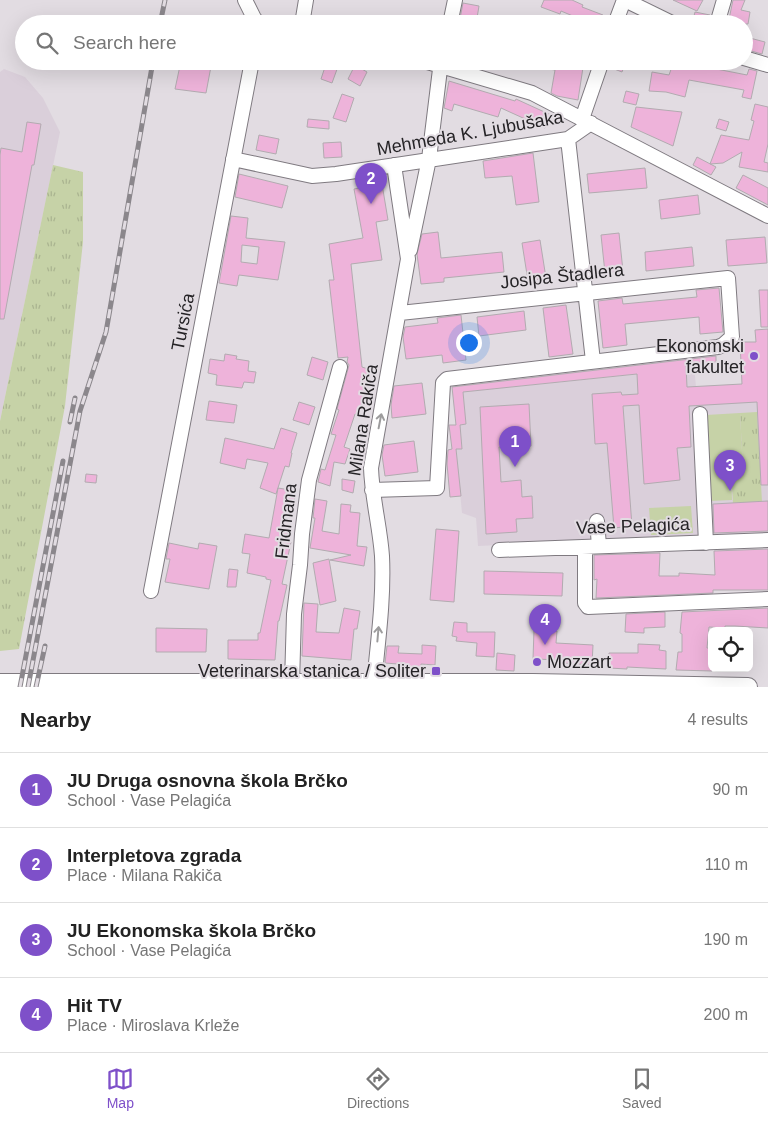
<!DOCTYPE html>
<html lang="en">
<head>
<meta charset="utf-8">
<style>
	:root { --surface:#fff; --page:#f2f2f2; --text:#222; --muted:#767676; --line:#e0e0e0; --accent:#7e50c9 }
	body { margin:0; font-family:Helvetica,sans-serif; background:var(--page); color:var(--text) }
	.controls { position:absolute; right:15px; bottom:15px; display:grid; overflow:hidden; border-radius:8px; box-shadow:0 5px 20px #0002 }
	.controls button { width:45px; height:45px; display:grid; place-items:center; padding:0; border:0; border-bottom:1px solid var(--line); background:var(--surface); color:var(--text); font:25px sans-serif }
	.you { position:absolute; left:468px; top:342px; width:18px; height:18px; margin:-12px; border:4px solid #fff; border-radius:50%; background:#1a73e8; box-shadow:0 0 0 8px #1a73e833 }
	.badge { display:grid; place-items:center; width:32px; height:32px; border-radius:50%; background:var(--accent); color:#fff; font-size:16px; font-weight:700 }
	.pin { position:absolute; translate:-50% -41px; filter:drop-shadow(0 1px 2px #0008) }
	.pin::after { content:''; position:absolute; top:26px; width:18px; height:15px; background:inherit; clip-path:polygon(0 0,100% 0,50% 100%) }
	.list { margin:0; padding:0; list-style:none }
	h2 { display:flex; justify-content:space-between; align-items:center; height:65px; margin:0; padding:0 20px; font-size:21px }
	h2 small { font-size:16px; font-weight:400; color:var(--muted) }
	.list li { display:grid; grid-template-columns:32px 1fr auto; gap:15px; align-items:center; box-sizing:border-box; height:75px; padding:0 20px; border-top:1px solid var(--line) }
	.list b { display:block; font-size:19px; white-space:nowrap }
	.list p { margin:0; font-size:16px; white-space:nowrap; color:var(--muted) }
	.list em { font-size:16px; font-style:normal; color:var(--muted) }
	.icon { flex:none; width:28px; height:28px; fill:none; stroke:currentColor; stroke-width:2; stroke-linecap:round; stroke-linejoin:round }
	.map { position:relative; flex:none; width:768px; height:687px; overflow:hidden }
	.search { position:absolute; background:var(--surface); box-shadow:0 5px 20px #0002; left:15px; right:15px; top:15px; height:55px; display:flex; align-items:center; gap:12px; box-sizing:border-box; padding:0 18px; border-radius:28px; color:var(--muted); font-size:19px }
	.sheet { height:365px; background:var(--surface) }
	nav { display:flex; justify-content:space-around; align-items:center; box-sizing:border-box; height:70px; border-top:1px solid var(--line); background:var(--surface); font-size:14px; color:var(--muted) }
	nav a { display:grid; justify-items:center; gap:2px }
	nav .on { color:var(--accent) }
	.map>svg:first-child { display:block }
	.built { fill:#dacfda }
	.grass { fill:url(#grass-tufts) }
	.park { fill:#c6d2a7 }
	.building { fill:#eeb3da; stroke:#b2abb0; fill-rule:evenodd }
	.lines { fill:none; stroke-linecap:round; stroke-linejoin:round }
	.minor-casing { stroke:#7f7a80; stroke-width:16 }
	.major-casing { stroke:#7f7a80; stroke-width:20 }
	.minor { stroke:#fff; stroke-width:14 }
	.major { stroke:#fff; stroke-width:18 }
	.rail-casing { stroke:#8b878c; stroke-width:5 }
	.rail { stroke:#e2dce2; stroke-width:3; stroke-dasharray:9; stroke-linecap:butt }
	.oneway { stroke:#9d9c9d }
	.poi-dot { fill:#7e50c9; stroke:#e2dce2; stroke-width:2 }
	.labels { text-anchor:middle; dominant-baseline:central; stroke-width:4; stroke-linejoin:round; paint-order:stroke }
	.street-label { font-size:18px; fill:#252326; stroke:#e2dce2 }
	.poi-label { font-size:18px; fill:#252326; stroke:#e2dce2; text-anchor:end }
</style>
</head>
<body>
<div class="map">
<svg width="768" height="687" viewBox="0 0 768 687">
	<defs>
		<pattern id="grass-tufts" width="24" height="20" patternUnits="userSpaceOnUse" patternTransform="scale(1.25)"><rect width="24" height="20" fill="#c6d2a7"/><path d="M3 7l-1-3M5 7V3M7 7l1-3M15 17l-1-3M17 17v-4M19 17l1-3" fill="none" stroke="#aab490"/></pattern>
	</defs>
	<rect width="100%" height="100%" fill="#e2dce2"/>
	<!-- built -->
	<path class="built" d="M4,69L25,77L43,98L60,132L0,421V72Z
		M694,365L696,387L768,383V533L478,546L476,518L462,513L456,449H461L460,425L466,424L463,392L631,375Z"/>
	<!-- grass -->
	<path class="grass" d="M53,165L83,172V242L65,406L19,649L0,651V421Z
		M757,412L762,502L733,503L731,470L743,469L740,413Z"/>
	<!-- park -->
	<path class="park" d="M740,413L743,470L731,471L732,500L710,501L706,415Z
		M691,506L693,533L651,535L649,508Z"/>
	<!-- building -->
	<path class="building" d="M544,0H572L583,5L582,7L603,15L600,24H579L580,19L561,11L560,14L541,7Z
		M673,0H703L697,11Z
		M733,0H745L741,10L750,12L748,24H728Z
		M463,3L479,6L476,24H459Z
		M695,12L710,15L708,24H692Z
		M746,37L765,42L762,54L744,49Z
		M181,61H212L206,93L175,89Z
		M327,61H340L332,83L321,79Z
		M532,61H584L578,100L557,96L551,93L555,70L531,66Z
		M611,61H626L622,72L609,67Z
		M674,61H692L691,64L747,75L749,69L757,71L751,99L742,97L744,90L689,80L685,97L666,92L649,91L652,72L669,75Z
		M355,65L367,72L360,86L348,79Z
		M449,81L515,101L516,99L551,115L545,128L501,108L498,117L454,104L452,111L444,108Z
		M626,91L639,94L636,105L623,102Z
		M342,94L354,98L346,122L333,118Z
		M755,104L768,107V144L764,162L768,163V172L739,167L742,152L723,163L710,164L721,135L749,140L754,121L751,120Z
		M636,107L682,112L673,146L631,127Z
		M308,119L329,121V129L307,127Z
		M719,119L729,122L726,131L716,128Z
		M27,122L41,124L34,165H32L4,319H0V155L1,148L22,152Z
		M259,135L279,139L276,154L256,150Z
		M341,142L342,157L324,158L323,143Z
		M533,153L539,202L516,205L512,176L485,178L483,161Z
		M697,157L716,167L711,175L693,165Z
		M645,168L647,188L589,193L587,174Z
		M239,174L288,186L282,208L235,197Z
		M743,175L768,188V205L736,188Z
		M382,184L388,220L376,222L382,260L351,264L362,367L371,370L359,415L355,414L344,447L350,449L345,464L334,462L330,486L318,482L321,469L325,470L336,435L331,434L339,410L337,409L349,365L347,362L348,357L338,358L329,280H334L329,244L363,238L354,189Z
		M698,195L700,214L661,219L659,200Z
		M231,216L248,218L246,238L285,242L278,280L239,275L237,286L219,283ZM242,245L259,247L257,264L241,262Z
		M438,232L441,258L502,252L504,272L444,278V282L421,284L417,254L422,234Z
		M619,233L623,271L605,273L601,235Z
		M765,237L767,263L728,266L726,240Z
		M540,240L546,278L528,281L522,243Z
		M692,247L694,266L646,271L645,252Z
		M719,288L723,332L700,334L699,317L625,324L627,345L603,348L598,301L622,298L623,304L697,297L696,290Z
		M759,290H768V327H761Z
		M566,305L573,354L549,357L543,308Z
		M524,311L526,330L479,336L477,317Z
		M461,315L466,360L443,363L442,355L406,359L403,337L405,327L438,323L437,318Z
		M768,329V485H761L757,402L689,406L691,447L677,448L680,480L644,484L639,405L623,406L632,526L614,528L607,443L595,444L592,394L621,392L622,395L638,394L637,374L463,392L466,424L460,425L462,449H456L461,496L450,497L447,464L448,450L452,449L449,425H456L452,387L716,356V362L686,366L687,387L742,384L740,342H756L755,330Z
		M225,354L237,356L236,359L249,361L248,371L256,372L254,383L244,382L242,388L216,385L217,375L208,373L210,359L224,361Z
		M312,357L328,362L323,380L307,375Z
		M422,383L426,414L392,418L391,405L394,386Z
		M209,401L237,405L234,423L206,420Z
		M299,402L315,407L309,425L293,420Z
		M529,404L531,446L499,447L501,482L521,480L522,497L532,496L533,518L516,519L517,532L486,534L480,407Z
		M281,428L297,433L291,453H292L289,467L285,466L276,494L260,488L268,463L247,459L245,469L220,463L225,438L274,449Z
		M414,441L418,472L385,476L382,455L384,445Z
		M86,474L97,475L96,483L85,482Z
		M342,479L355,481L353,493L342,490Z
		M278,488L296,491L293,508H292L286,541L291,542L282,584L287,585L279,621H278L275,660L228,659V640H258V633H260L271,580L266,579V577L247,573L250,554L242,553L245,534L269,538Z
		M315,499L327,501L322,531L339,534L341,504L351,505L350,512L360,513L357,546L367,547L364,566L330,560L351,555L310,548L315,518H313Z
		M768,501V531L714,533L713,504Z
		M436,529L459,531L454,602L430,600Z
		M169,543L198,549L199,543L217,546L209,589L165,582L170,559H166Z
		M768,549V590H713V593L596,598L597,579L594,580V555L660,553L659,576H679V573L715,575L714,551Z
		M329,559L336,601L320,605L313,563Z
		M229,569L238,570L236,587H227Z
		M484,571L563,573L562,596L484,594Z
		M304,603L318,604L316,632L339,633L344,608L360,611L357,629H354L351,660L302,656Z
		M768,608V628L735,626H725V628L709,627L707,648H712V671L676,670L678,652H682V634L680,633L682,612Z
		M665,612V627L644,628V633L625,632L626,614Z
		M454,622L467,623V632H495L494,657L476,656L477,643L456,641L457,637L452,636Z
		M156,628L207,629L206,652H156Z
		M534,630L557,631L556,643L593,645L592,665L562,663V660L533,659Z
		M638,644L660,645L659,650L666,651V669L627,667V669L609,668V653H638Z
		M422,645L436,646L435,665L421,664V668L398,667V664L385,663L387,646H399L398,653L422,654Z
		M497,653L515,655L514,671L496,670Z"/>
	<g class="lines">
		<!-- minor casing -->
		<g class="minor-casing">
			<path id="minor" d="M245,0L254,18L259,24
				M625,0L674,24
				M302,24L306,0
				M450,24L455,0
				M615,24L624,0
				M717,24L724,0
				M744,58L768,65
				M424,61L532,93L768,216
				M582,119L602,61
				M568,139L593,361
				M233,159L312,176L336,174L568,139L591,123
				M410,250L429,159L441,61
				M700,414L706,543
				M372,490L437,488L443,383L447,379L718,347L723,345L732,337L728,278L400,313
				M597,521L599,546
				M585,547V603L588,607L768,599
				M499,550L768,540
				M151,591L252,61
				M292,683L294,614L300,565L302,534L309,480L340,367
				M374,683C378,641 384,598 382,556C380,527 372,498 371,468L408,259L394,165"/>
		</g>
		<!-- major casing -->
		<g class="major-casing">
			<path id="major" d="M0,683H533L748,687"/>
		</g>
		<!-- minor -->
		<use href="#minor" class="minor"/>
		<!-- major -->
		<use href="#major" class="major"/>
		<!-- rail casing -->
		<g class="rail-casing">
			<path id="rail" d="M160,24L165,0
				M70,422L75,398
				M20,687L63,461
				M28,687L80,411L106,332L153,61
				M36,687L45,646"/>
		</g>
		<!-- rail -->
		<use href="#rail" class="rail"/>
	</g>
	<!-- one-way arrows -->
	<defs><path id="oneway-shaft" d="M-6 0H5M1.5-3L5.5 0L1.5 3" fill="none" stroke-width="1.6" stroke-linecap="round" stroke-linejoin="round" transform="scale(1.25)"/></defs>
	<g class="oneway">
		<use href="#oneway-shaft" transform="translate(380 421) rotate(-79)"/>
		<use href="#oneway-shaft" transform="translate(378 634) rotate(-85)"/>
	</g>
	<!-- markers -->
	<g class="poi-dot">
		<circle cx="754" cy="356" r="5"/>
		<circle cx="537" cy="662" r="5"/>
		<rect x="431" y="666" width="10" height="10" rx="2.5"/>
	</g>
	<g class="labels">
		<!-- street labels -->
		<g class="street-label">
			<text transform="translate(470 133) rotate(-10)">Mehmeda K. Ljubušaka</text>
			<text transform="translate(562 276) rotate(-6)">Josipa Štadlera</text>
			<text transform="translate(183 322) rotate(-79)">Tursića</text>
			<text transform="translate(363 420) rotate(-81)">Milana Rakiča</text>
			<text transform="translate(286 521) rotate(-83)">Fridmana</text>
			<text transform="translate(633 526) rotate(-2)">Vase Pelagića</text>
		</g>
		<!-- poi labels -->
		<g class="poi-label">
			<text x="744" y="346">Ekonomski<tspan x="744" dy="21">fakultet</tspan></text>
			<text x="547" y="662" text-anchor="start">Mozzart</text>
			<text x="426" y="671">Veterinarska stanica / Soliter</text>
		</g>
	</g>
</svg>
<div class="controls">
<button><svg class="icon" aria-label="locate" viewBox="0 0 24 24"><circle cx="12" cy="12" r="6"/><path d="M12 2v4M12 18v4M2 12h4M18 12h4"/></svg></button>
</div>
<div class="you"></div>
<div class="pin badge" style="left:515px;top:467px">1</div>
<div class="pin badge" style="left:371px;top:204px">2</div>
<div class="pin badge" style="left:730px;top:491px">3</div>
<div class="pin badge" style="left:545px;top:645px">4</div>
<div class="search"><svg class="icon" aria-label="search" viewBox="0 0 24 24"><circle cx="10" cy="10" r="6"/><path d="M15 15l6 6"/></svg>Search here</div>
</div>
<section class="sheet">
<h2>Nearby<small>4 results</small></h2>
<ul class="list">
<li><span class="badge">1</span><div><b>JU Druga osnovna škola Brčko</b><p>School · Vase Pelagića</p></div><em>90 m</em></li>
<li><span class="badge">2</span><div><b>Interpletova zgrada</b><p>Place · Milana Rakiča</p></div><em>110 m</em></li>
<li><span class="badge">3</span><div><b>JU Ekonomska škola Brčko</b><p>School · Vase Pelagića</p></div><em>190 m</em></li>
<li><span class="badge">4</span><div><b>Hit TV</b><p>Place · Miroslava Krleže</p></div><em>200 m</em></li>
</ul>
</section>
<nav>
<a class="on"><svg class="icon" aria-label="map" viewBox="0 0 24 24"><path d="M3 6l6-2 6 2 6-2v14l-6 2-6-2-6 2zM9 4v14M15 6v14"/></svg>Map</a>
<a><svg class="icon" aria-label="directions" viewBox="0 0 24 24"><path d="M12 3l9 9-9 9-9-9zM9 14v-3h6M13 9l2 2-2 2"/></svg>Directions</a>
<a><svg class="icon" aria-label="saved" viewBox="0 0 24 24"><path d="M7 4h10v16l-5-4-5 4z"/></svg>Saved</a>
</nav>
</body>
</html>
